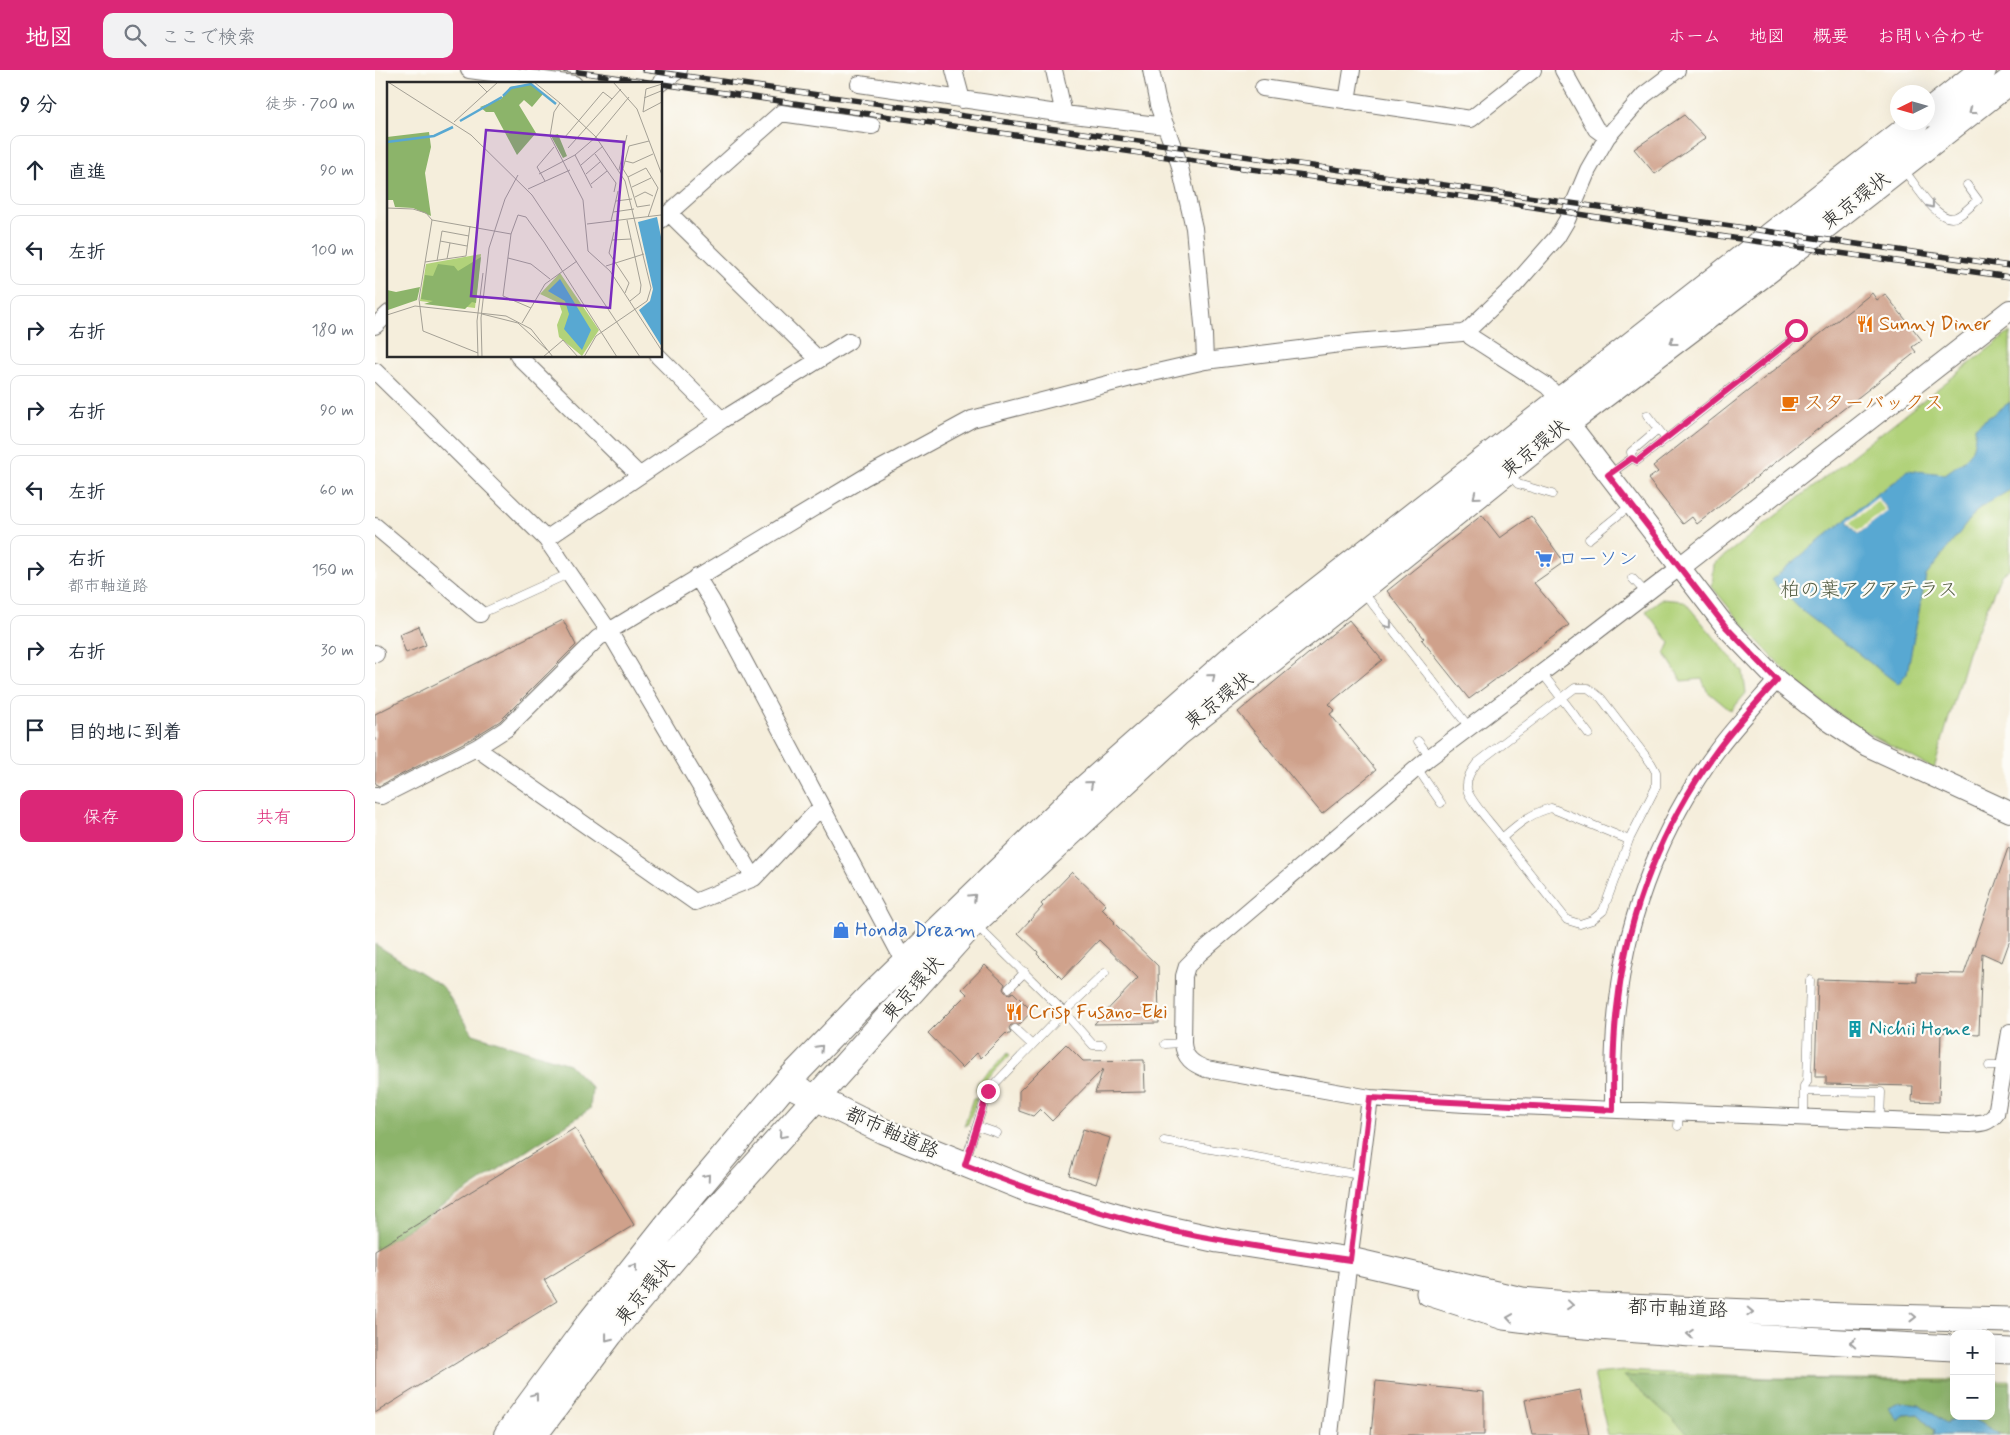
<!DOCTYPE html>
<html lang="ja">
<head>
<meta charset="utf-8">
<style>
	:root { --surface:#fff; --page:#f2f2f3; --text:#1f2937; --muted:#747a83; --line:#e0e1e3; --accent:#db2777 }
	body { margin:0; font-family:Mynerve,"Klee One",sans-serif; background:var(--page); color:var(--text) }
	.controls { position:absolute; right:15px; bottom:15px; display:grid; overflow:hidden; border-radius:10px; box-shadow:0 5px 20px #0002 }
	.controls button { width:45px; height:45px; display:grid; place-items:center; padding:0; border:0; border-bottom:1px solid var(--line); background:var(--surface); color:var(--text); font:25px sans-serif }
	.compass { position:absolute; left:1515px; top:15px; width:45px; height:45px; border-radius:50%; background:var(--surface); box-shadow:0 5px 20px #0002; rotate:265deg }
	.stop { position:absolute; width:15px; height:15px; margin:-11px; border:4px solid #db2777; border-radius:50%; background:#fff }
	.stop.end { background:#db2777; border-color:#fff; box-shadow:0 1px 5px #0008 }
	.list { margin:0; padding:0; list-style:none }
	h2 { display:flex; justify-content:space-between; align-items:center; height:65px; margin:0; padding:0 20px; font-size:21px }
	h2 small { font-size:16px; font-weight:400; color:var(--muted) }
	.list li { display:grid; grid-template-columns:32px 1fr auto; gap:15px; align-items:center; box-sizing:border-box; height:70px; margin:0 10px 10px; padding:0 10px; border:1px solid var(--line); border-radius:10px }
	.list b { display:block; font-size:19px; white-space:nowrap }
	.list p { margin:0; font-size:16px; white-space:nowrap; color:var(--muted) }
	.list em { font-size:16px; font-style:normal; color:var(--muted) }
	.actions { display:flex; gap:10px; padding:15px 20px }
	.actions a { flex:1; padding:11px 0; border:1px solid var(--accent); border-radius:10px; text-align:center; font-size:18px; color:var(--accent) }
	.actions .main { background:var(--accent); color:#fff }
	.icon { flex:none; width:28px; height:28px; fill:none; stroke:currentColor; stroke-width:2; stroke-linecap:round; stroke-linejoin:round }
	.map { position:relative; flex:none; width:1635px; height:1365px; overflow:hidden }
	header { display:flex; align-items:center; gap:30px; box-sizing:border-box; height:70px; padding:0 25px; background:var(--accent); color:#fff }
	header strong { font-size:24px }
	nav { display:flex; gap:28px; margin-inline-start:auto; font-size:18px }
	.search { width:350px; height:45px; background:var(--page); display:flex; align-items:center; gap:12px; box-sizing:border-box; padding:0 18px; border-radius:10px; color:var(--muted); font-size:19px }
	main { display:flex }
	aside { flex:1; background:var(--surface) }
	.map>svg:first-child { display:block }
	.green { fill:#b1d27a; stroke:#6e7e52 }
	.forest { fill:#8cb46a; stroke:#5c704a }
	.water { fill:#58a8d2; stroke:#426a7e; fill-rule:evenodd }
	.pier { fill:#f5eedc; fill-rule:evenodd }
	.building { fill:#cfa18b }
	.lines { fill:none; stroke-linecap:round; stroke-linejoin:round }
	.service-casing { stroke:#726f69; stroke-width:9 }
	.minor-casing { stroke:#726f69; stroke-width:18 }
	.tertiary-casing { stroke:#726f69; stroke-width:22 }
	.primary-casing { stroke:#726f69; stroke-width:27 }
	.trunk-casing { stroke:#726f69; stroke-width:28 }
	.service { stroke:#fff; stroke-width:8 }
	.minor { stroke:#fff; stroke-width:16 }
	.tertiary { stroke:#fff; stroke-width:20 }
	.primary { stroke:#fff; stroke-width:25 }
	.trunk { stroke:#fff; stroke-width:26 }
	.rail-casing { stroke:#2b2b2b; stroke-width:5.5 }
	.rail { stroke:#fdfcf7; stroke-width:4; stroke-dasharray:11; stroke-linecap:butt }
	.oneway { stroke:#a0a0a0 }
	.route { stroke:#db2777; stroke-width:6 }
	.labels { text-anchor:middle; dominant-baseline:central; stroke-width:4.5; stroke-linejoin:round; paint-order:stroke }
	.street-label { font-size:20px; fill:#2b2b2b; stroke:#fdfcf7 }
	.food-label { font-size:20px; fill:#c56008; stroke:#fdfcf7; text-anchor:start }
	.shop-label { font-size:20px; fill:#366cbe; stroke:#fdfcf7; text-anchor:start }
	.park-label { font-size:20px; fill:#535d43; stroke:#fdfcf7 }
	.culture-label { font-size:20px; fill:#0d838f; stroke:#fdfcf7; text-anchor:start }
	.inset-river { fill:none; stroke:#58a8d2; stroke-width:2.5 }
	.inset-road { fill:none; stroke:#a4a095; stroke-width:1 }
	.view { fill:#7b2cbf; fill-opacity:0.15; stroke:#7b2cbf; stroke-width:2.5 }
	.inset-edge { fill:none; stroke:#2b2b2b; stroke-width:2.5 }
</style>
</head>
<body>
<header>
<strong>地図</strong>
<div class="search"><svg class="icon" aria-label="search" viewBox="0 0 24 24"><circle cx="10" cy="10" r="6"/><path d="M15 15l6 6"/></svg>ここで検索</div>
<nav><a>ホーム</a><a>地図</a><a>概要</a><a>お問い合わせ</a></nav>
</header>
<main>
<aside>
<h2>9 分<small>徒歩 · 700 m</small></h2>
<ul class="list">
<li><svg class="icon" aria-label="ahead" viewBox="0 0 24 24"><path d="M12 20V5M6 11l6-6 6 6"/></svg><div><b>直進</b></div><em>90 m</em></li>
<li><svg class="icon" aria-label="left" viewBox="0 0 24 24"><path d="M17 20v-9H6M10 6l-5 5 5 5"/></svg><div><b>左折</b></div><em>100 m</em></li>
<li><svg class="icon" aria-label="right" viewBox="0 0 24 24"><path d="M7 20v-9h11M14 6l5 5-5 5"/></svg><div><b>右折</b></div><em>180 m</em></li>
<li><svg class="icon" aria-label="right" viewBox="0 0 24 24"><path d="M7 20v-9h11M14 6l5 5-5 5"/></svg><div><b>右折</b></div><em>90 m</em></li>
<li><svg class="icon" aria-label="left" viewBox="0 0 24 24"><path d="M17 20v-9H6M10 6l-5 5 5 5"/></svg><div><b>左折</b></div><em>60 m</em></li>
<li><svg class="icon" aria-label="right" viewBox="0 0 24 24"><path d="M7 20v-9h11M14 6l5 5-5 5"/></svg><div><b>右折</b><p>都市軸道路</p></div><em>150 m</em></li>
<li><svg class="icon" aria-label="right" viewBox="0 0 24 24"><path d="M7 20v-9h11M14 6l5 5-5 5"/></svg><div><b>右折</b></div><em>30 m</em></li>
<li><svg class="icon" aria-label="arrive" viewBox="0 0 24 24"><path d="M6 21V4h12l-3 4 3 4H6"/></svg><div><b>目的地に到着</b></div></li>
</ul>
<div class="actions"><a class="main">保存</a><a>共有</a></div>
</aside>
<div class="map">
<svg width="1635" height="1365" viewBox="0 0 1635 1365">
	<rect width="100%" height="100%" fill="#fdfcf7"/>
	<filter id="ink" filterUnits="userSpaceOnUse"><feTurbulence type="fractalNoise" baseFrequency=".02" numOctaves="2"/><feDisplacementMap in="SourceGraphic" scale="10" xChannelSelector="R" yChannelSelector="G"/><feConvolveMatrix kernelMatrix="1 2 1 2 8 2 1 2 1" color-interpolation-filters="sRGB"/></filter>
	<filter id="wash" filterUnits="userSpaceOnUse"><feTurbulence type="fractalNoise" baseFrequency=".0096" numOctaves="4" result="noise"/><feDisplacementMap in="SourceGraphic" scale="20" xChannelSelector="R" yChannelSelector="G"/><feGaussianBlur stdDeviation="1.12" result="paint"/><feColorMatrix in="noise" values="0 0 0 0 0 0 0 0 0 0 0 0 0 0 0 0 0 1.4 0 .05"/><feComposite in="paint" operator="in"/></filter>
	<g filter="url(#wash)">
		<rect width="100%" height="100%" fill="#f5eedc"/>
		<!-- green -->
		<path class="green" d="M1635,262V498L1626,505L1593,583L1559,699L1478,655L1422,613L1375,563L1337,517L1339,494Z
			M1286,529L1309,531L1368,602L1371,623L1356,641L1332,621L1327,609L1307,611L1290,584L1295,573L1271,541Z
			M633,983L635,985L607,1014L605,1021L601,1020L603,1012Z
			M598,1028L602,1029L593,1054L589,1056Z
			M1250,1301L1398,1308L1579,1310V1346H1616V1310H1635V1365H1233L1219,1304Z"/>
		<!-- forest -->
		<path class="forest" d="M0,874L68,917L98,964L194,994L217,1018L215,1039L0,1181Z
			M1249,1306L1579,1312V1346H1585L1571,1353L1544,1334L1524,1332V1351L1529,1345L1543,1344L1560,1360L1559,1365H1315Z
			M1616,1312L1635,1313V1365C1618,1365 1605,1350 1588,1346H1616Z"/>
		<!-- water -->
		<path class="water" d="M1635,332V420L1603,439L1551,506L1532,603L1523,614L1427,541L1396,510L1503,423L1522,410L1532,400L1570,404C1591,389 1601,385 1600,357ZM1503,428L1513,440L1483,464L1473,452Z
			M1524,1332L1544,1334L1571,1353L1588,1346L1596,1348L1626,1365H1559L1560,1360L1543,1344L1529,1345L1524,1351L1513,1337Z"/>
		<!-- pier -->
		<path class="pier" d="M1503,427L1513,441L1483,464L1473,451ZM1503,431L1510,440L1483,461L1476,452Z"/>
		<g id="blocks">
			<!-- building -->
			<path class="building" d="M1309,45L1331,68L1280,104L1259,79Z
				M1497,223L1502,230L1510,224L1547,270L1537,277L1541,282L1322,454L1317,447L1308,454L1273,409L1283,402L1278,396Z
				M1107,445L1125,468L1156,446L1189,492L1159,513L1194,555L1094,629L1047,570L1049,568L1012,521Z
				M188,550L201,575L125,651L96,669L4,716L2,715L0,712V644Z
				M974,550L1007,590L954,634L960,640L955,644L1001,700L947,744L863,642Z
				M44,556L51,575L31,583L24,564Z
				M1633,778L1635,779V870L1627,892L1607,883L1604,964L1566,962L1564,1032L1537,1031L1538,1016L1451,1014V1007H1440L1443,909L1542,912V903L1589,904Z
				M697,802L731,835L727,839L740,852L739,853L783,896L784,953L719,954L763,908L724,870L687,909L662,884L663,882L643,863L668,836L666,834Z
				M610,895L630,914L628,919L630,922L635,924L638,922L657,941L644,955H636L634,958L636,963L633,965L631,963L606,988L602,983L587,998L553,963L592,924L587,919Z
				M691,974L708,991L769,990L770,1022L720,1023L728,999L677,1051L665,1039L658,1046L644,1041V1021Z
				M200,1058L259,1155L169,1210L182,1231L0,1343V1180Z
				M708,1059L735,1068L721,1114L694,1105Z
				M1001,1311L1109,1322V1365H996Z
				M1205,1320L1214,1365H1157L1150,1330Z"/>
		</g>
	</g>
	<g filter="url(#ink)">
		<use href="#blocks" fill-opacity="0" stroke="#726f69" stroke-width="1"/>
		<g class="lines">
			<!-- service casing -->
			<g class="service-casing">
				<path id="service" d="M1529,100C1539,112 1563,155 1581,147C1589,144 1596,135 1603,130L1592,115
					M1283,359L1291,369L1424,264L1421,260
					M1257,388L1262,391L1291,369
					M1235,404L1257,388L1256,382L1283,359L1272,345
					M1135,405L1143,414L1177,424
					M1214,469L1256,435
					M1257,508L1271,523
					M989,523L1094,657
					M105,544L193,504
					M1167,603L1214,664
					M1200,618H1213L1226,628L1276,693L1281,702V717L1254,770L1176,738C1156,743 1143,754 1127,768C1119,756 1095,732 1092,719C1091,708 1096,701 1102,693Z
					M1043,671L1055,687
					M1042,698L1066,733
					M1127,768L1192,850L1205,854L1217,850L1228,841L1254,770
					M602,856L689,942L730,903
					M634,918L650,902
					M640,959L657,975
					M790,974L808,973
					M1614,996H1628
					M1429,1021L1506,1022L1505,1050
					M1429,1047V1016L1432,1012L1435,910
					M602,1056L622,1063
					M1303,1056L1304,1042
					M789,1071L985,1105
					M590,1092L613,1021L689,942L718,975H727"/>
			</g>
			<!-- minor casing -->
			<g class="minor-casing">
				<path id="minor" d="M94,0L199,14
					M579,0L587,30
					M679,0L689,44
					M776,0L783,35L804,93L819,158L829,265L830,291
					M1188,0L1221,59L1232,67
					M284,14L304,0
					M484,14L689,44L791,56
					M888,18L1096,49L1158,0
					M972,31L977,0
					M294,143L443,289
					M286,150L406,43L497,56
					M0,256L14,243
					M1092,261L1096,267L1172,316L1185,330
					M143,286L264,405
					M283,286L347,350
					M0,301L171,469L234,561L379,808
					M0,456L105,544
					M171,469L347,350L474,271
					M1304,498L1217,565L1055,687L824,884L812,896L809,906L808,973C809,988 818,994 831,999L995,1028L1090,1034L1593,1054C1605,1053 1613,1054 1621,1044L1635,962
					M322,507L337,531L533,899
					M0,583L1,584
					M101,678L320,832L379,808L446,737
					M0,725L6,726L101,678L131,659L223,568L234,561L490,407L597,349L756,308L830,291L981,272L1087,263L1092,261L1139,216L1182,167L1192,150L1213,100L1232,67L1269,25L1302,0
					M1238,1040C1238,1003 1238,967 1243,930C1253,840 1289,752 1343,679C1361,655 1382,633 1402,610
					M955,1365L972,1207L995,1028"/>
			</g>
			<!-- tertiary casing -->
			<g class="tertiary-casing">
				<path id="tertiary" d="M1193,352L1351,557L1402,610L1454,651L1492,676L1635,742
					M1304,498L1635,240"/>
			</g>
			<!-- primary casing -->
			<g class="primary-casing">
				<path id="primary" d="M411,1013L508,1061L654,1120L766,1153L843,1170L975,1190L1147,1230L1204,1235L1470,1246L1635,1250
					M1054,1223L1129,1247L1184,1254L1316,1264L1579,1278
					M1616,1280L1635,1281"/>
			</g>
			<!-- trunk casing -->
			<g class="trunk-casing">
				<path id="trunk" d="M1552,44L1608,0
					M132,1365L213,1255L301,1144L411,1013L496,925L700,727L864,582L1541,52
					M159,1365L235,1264L326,1156L598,853L803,663L962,538L1193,352L1392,201L1635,11"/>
			</g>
			<!-- service -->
			<use href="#service" class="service"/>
			<!-- minor -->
			<use href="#minor" class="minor"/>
			<!-- tertiary -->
			<use href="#tertiary" class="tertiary"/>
			<!-- primary -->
			<use href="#primary" class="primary"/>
			<!-- trunk -->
			<use href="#trunk" class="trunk"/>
			<!-- rail casing -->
			<g class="rail-casing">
				<path id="rail" d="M190,0L868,98L1107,129L1351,167L1635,207
					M269,0L1635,196"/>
			</g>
			<!-- rail -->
			<use href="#rail" class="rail"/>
		</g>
		<!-- one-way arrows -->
		<defs><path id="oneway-chevron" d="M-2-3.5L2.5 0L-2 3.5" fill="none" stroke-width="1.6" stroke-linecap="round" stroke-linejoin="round" transform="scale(1.25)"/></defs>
		<g class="oneway">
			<use href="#oneway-chevron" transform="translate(1597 41) rotate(142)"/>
			<use href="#oneway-chevron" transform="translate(1556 135) rotate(52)"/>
			<use href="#oneway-chevron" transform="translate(1427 173) rotate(142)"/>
			<use href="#oneway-chevron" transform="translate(1298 272) rotate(143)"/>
			<use href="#oneway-chevron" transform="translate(1101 426) rotate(141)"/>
			<use href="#oneway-chevron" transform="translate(1014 555) rotate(52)"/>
			<use href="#oneway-chevron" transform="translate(837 607) rotate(-41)"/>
			<use href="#oneway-chevron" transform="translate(715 714) rotate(-41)"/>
			<use href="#oneway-chevron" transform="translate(598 827) rotate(-44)"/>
			<use href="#oneway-chevron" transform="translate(445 978) rotate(-46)"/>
			<use href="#oneway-chevron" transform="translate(407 1065) rotate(131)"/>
			<use href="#oneway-chevron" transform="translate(332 1107) rotate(-50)"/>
			<use href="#oneway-chevron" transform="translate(259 1197) rotate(-52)"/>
			<use href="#oneway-chevron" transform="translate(1195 1235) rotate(6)"/>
			<use href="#oneway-chevron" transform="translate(1375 1242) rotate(2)"/>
			<use href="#oneway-chevron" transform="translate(1538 1247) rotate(1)"/>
			<use href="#oneway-chevron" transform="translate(1135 1248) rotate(-172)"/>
			<use href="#oneway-chevron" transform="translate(1315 1264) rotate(-176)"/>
			<use href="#oneway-chevron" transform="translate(233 1268) rotate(128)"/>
			<use href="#oneway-chevron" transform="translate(1478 1273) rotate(-177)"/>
			<use href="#oneway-chevron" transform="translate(160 1326) rotate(-53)"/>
		</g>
	</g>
	<g class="lines" filter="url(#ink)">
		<!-- route -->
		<path class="route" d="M613,1021L590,1095C672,1127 757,1155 844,1170C887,1178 931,1184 975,1190L995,1028L1238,1040C1238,1003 1238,967 1243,930C1253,840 1289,752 1343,679C1361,655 1381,633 1402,610L1351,557L1233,405L1257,388L1262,391L1424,264L1421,260"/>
	</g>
	<!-- icons -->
	<defs>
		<g id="restaurant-bare" transform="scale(1.35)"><path d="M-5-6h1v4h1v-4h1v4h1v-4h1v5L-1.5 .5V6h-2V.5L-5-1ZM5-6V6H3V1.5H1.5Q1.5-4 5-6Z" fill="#e8710a" stroke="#fdfcf7" stroke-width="2.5" paint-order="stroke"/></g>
		<g id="cafe-bare" transform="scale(1.35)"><path d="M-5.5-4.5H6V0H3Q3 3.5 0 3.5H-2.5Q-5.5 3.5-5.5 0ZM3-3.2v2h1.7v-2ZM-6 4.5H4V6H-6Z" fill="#e8710a" stroke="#fdfcf7" stroke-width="2.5" paint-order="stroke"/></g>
		<g id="supermarket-bare" transform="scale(1.35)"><path d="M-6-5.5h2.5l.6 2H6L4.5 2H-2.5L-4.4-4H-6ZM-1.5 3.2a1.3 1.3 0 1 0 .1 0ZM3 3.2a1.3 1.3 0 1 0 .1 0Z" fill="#3f7fe0" stroke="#fdfcf7" stroke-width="2.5" paint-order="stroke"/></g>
		<g id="shop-bare" transform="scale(1.35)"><path d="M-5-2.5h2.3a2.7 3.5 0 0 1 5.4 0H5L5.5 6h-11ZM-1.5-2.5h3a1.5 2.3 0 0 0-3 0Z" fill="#3f7fe0" stroke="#fdfcf7" stroke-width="2.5" paint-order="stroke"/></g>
		<g id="building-bare" transform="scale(1.35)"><path d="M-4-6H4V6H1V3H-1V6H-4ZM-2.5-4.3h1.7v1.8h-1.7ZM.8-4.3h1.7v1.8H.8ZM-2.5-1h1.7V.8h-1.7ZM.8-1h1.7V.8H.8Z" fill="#0f9aa8" stroke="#fdfcf7" stroke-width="2.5" paint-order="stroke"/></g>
	</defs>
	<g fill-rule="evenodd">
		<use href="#restaurant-bare" x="1490" y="254"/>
		<use href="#cafe-bare" x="1415" y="333"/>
		<use href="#supermarket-bare" x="1169" y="489"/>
		<use href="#shop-bare" x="466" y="860"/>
		<use href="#restaurant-bare" x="639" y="942"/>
		<use href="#building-bare" x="1480" y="959"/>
	</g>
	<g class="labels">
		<!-- street labels -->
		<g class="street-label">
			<text transform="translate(1481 131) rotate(-38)">東京環状</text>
			<text transform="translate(1160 379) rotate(-39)">東京環状</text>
			<text transform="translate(844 631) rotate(-38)">東京環状</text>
			<text transform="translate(538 919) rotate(-48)">東京環状</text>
			<text transform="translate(517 1063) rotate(24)">都市軸道路</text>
			<text transform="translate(270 1222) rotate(-50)">東京環状</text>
			<text transform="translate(1303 1239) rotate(2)">都市軸道路</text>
		</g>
		<!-- food labels -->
		<g class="food-label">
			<text x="1504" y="254">Sunny Diner</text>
			<text x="1429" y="333">スターバックス</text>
			<text x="653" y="942">Crisp Fusano-Eki</text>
		</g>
		<!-- shop labels -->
		<g class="shop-label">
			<text x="1183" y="489">ローソン</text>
			<text x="480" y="860">Honda Dream</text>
		</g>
		<!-- park labels -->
		<g class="park-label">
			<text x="1494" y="520">柏の葉アクアテラス</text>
		</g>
		<!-- culture labels -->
		<g class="culture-label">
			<text x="1494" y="959">Nichii Home</text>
		</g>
	</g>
	<!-- overview -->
	<g transform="translate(12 12)">
		<rect width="275" height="275" fill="#f5eedc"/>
		<path d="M94,172L88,226L33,219L39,182ZM173,191L212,248L195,274L172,255L170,243L175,230L172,221L153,212Z" fill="#b1d27a"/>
		<path d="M144,2L156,12L145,25L137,18L132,23L149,51L130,73L107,30H99L93,25L114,17L123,5ZM42,50L44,65L38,91L44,134L26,126L8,125L6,118H0V55ZM171,52L180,74L176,76L164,54ZM94,175L89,221L85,220L78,227L37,222L46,219L34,217L38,193L46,194L51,182L67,184L71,189ZM33,205L30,218L1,228L0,208L9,210Z" fill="#8cb46a"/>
		<path d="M270,135L275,160V265L252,228L263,219L266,207L251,140ZM173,197L204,248L195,268L177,247L182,232L178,219L161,209Z" fill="#58a8d2"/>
		<path class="inset-river" d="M116,14L124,6L144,2L169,22M73,39L115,15M0,60L47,54L66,45"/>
		<path class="inset-road" d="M1,0L84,53L145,113L253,275M90,0L100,10L111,0M147,0L173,21L167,30L163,54L196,118L201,169L223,189L275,269M226,0L250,27L275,93M257,16L274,9M173,21L209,55L238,99L264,206L260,219L209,254L197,275M256,30L259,7L275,2M256,30L275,20M67,40L100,10M178,55L216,10L225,17M181,66L234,7M208,72L229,101L227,110M188,73L205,106M238,79L242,64L262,59M194,83L216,64M232,88L240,53M152,92L188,73L209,55L242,15M199,92L213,80M241,95L236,87L238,79L246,81L266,72M158,99L150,85L167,65M204,102L220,89M245,105L264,96M141,107L183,88M248,115L258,110L266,114M229,119L245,117M0,126L26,127L39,131L45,138L32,217L36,249L91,271M226,130L247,127M261,135L271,106L259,86L241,95L250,125L263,123M45,138L124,152M240,138L254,203L253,211L243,219M224,139L231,109M200,142L274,133M227,150L222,171L242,201L238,211M225,158L244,157M53,159L80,164M121,176L144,182L163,197M60,177L63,161M50,179L55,149L82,154M38,180L79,174L83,144M219,184L257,172M144,226L116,214L124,152L131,133L139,135L157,160L230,275M95,232L131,241L160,268M0,233L28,224L119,234L144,247L166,275M135,241L158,202L190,179M91,275L90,239L96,191M95,275L94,236L102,166L118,117L131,93M156,275L176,258L191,275"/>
		<path class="view" d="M99,48L237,60L223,226L84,214Z"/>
		<rect width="275" height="275" class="inset-edge"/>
	</g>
</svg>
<div class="controls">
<button>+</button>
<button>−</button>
</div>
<svg class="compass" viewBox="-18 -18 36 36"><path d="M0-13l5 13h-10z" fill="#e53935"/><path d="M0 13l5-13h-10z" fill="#747a83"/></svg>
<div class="stop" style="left:1421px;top:260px"></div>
<div class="stop end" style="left:613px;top:1021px"></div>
</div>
</main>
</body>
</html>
